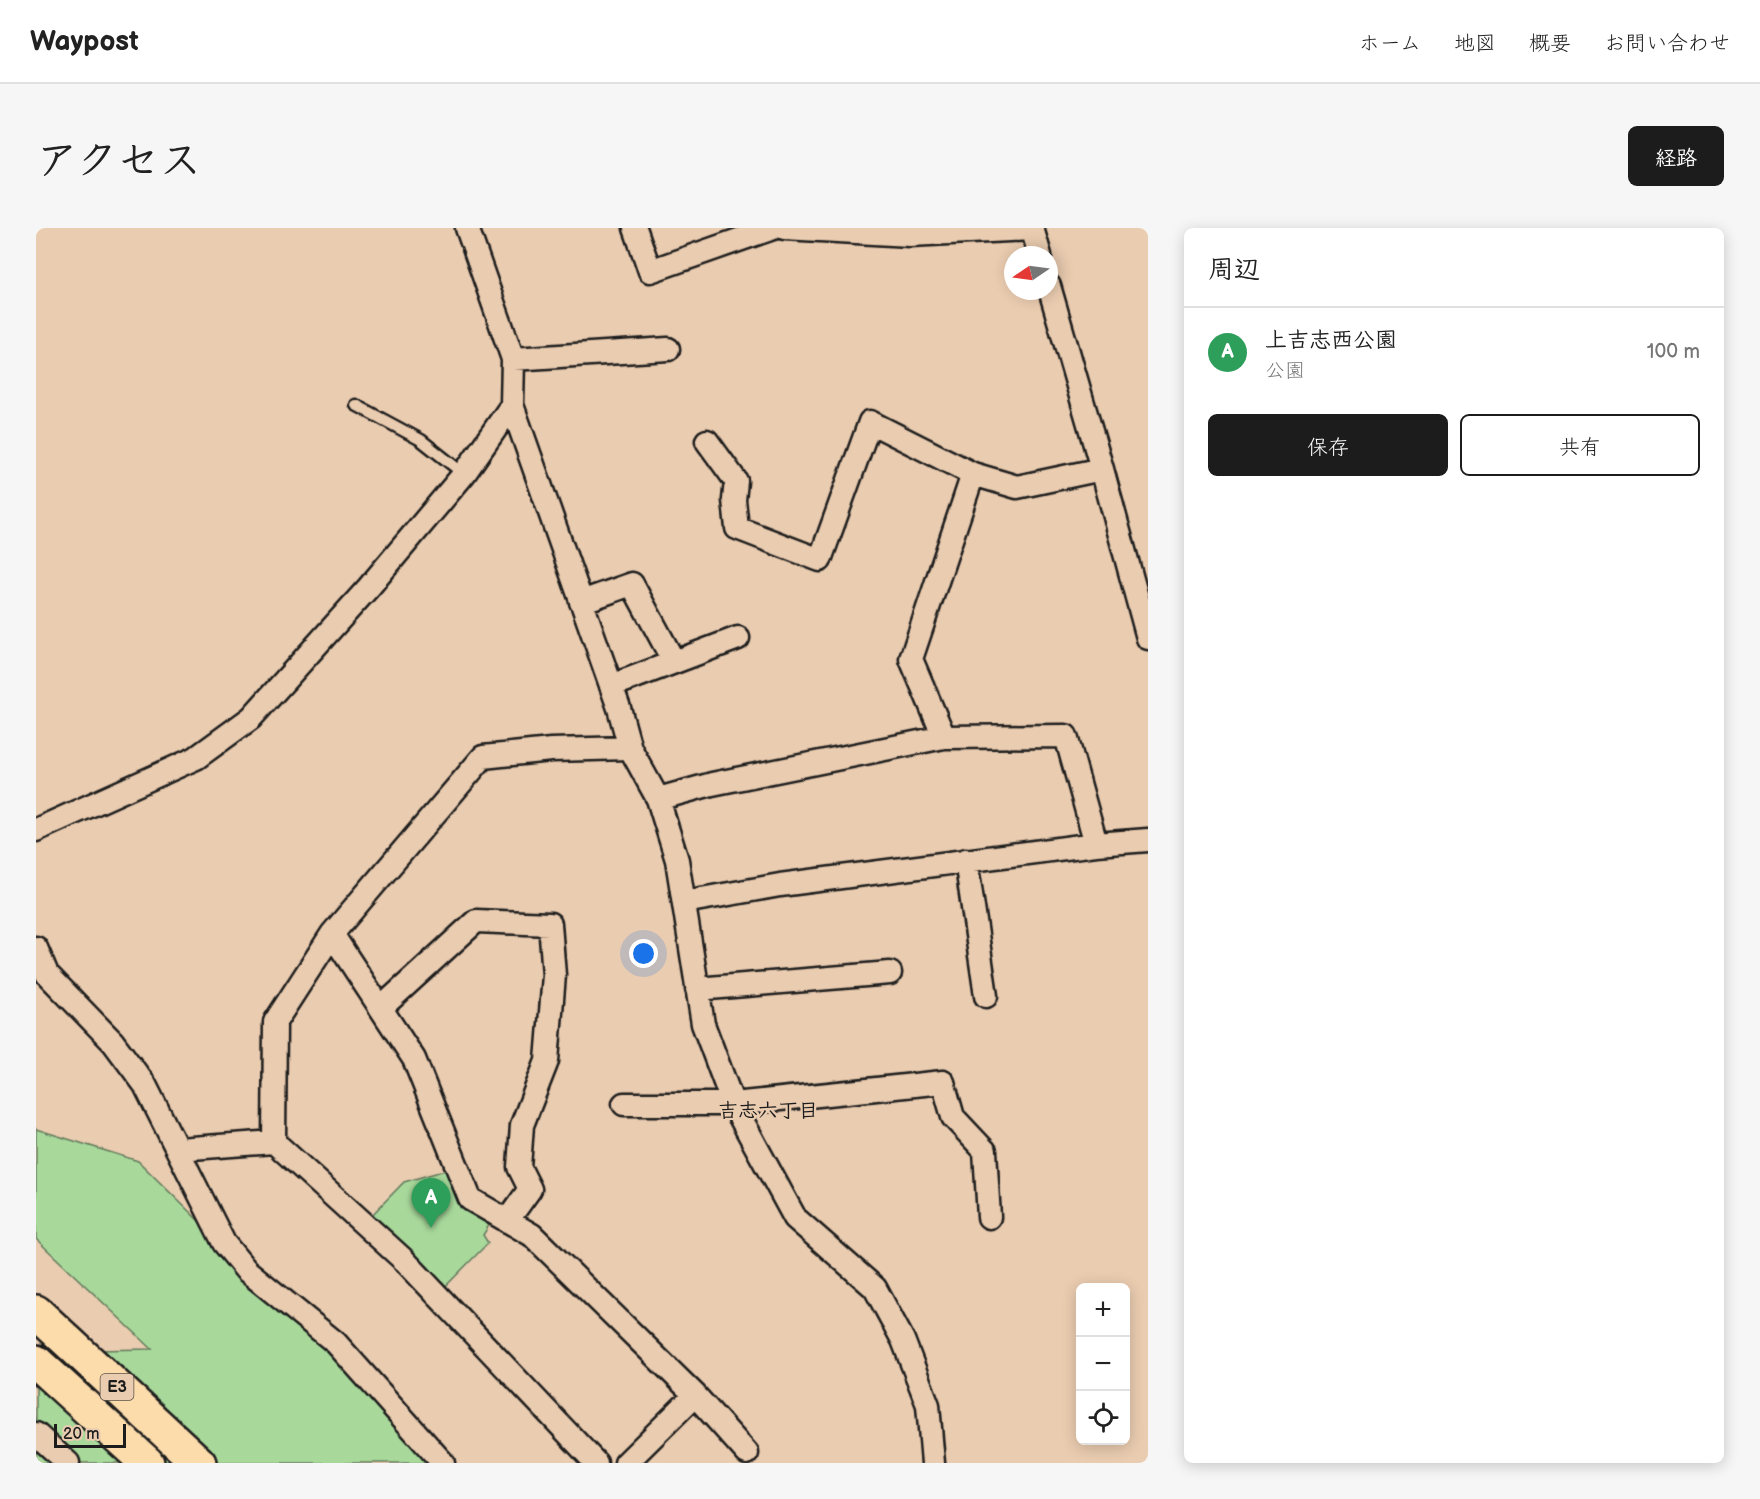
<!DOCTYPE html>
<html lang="ja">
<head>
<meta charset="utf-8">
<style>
	:root { --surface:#fff; --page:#f6f6f6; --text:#222; --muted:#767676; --line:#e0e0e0; --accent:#1c1c1c }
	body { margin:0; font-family:"Balsamiq Sans","Klee One",sans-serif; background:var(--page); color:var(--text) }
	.controls { position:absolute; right:18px; bottom:18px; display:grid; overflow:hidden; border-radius:9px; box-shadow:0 3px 15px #0003 }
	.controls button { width:54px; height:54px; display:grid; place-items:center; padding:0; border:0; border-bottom:2px solid var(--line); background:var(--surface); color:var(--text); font:30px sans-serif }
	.compass { position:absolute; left:968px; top:18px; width:54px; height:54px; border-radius:50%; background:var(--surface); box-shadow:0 3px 15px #0003; rotate:257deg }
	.scale { position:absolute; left:18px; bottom:15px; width:72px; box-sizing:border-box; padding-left:6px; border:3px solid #1c1c1c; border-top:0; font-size:16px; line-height:21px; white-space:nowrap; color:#1c1c1c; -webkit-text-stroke:4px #eaccb0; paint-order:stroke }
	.you { position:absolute; left:608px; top:726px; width:21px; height:21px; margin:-15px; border:4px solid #fff; border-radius:50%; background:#1a73e8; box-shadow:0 0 0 9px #1a73e833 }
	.badge { display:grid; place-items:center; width:39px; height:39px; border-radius:50%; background:var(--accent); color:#fff; font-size:20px; font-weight:700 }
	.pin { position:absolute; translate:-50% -50px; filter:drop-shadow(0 2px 3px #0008) }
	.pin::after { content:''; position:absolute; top:32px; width:21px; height:18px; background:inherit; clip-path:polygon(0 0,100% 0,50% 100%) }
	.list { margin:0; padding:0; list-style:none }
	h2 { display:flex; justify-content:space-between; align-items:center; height:78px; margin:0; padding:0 24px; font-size:26px }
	h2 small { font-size:20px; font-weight:400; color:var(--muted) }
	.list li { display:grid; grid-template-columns:39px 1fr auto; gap:18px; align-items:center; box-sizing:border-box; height:90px; padding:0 24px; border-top:2px solid var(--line) }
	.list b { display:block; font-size:22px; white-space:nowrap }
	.list p { margin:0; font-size:20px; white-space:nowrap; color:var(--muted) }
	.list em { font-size:20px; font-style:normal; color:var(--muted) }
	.actions { display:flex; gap:12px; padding:18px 24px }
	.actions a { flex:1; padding:14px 0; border:2px solid var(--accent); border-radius:9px; text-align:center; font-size:21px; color:var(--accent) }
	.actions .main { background:var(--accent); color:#fff }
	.icon { flex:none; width:33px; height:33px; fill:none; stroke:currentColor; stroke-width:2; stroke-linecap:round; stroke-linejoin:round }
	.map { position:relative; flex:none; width:1112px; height:1235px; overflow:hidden; border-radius:9px }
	header { display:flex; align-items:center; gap:36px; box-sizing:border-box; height:84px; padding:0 30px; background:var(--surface); border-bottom:2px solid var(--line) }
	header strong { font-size:28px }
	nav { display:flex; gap:33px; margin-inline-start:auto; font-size:21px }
	.intro { display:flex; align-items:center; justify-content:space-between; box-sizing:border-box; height:144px; padding:0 36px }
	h1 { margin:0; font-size:42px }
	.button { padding:15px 27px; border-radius:9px; background:var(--accent); color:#fff; font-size:21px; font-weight:700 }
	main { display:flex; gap:36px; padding:0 36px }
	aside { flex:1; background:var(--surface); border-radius:9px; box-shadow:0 3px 15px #0003 }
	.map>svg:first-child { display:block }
	.green { fill:#a8d99b; stroke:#627a5c; stroke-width:1.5 }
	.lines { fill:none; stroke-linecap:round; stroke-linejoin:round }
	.service-casing { stroke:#1c1c1c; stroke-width:15 }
	.minor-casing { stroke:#1c1c1c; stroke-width:27 }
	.motorway-casing { stroke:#1c1c1c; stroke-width:38 }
	.service { stroke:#eaccb0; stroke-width:10 }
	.minor { stroke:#eaccb0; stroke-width:22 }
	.motorway { stroke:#fddcac; stroke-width:33 }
	.labels { text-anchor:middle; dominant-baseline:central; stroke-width:4.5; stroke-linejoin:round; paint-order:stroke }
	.shield { fill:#eaccb0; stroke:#5a5148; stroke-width:1.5 }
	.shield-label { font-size:16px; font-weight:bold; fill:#1c1c1c }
	.neighbourhood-label { font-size:20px; font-weight:bold; fill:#1c1c1c; stroke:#eaccb0 }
</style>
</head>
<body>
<header>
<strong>Waypost</strong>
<nav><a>ホーム</a><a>地図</a><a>概要</a><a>お問い合わせ</a></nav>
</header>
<div class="intro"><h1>アクセス</h1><a class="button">経路</a></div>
<main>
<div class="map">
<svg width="1112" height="1235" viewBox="0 0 1112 1235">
	<rect width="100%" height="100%" fill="#eaccb0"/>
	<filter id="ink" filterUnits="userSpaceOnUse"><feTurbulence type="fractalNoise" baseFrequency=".0167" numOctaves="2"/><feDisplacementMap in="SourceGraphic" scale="12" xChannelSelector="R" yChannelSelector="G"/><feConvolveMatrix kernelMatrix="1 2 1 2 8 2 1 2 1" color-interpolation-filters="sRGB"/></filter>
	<g filter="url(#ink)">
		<!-- green -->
		<path class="green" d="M0,901L102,933L409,1235H0V1123L116,1121L0,1011Z
			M417,940L458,989L447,1007L452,1015L405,1063L331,992L368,954Z"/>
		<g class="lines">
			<!-- service casing -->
			<g class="service-casing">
				<path id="service" d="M320,177L385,212L428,246"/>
			</g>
			<!-- minor casing -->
			<g class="minor-casing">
				<path id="minor" d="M599,0L614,43L737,0
					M748,0L874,7L996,1
					M996,0L1004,27
					M1013,58L1066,241L1112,410
					M477,131L632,121
					M476,177L583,480L594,520L622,571L641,632L667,796L697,876L759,990L839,1060L867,1112L892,1177L897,1235
					M671,213L700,253L698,272L701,300L784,332L834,194L937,246L981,259L1066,241
					M545,374L596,356L638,434
					M575,458L702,410
					M908,509L875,431L937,246
					M622,571L676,556L908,509L1030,508L1060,616L1112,612
					M0,602L160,530L215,490L333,359L428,246L476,177L477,131L431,0
					M930,632L950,768
					M648,674L744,657L1060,616
					M296,706L378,831L434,971L496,1007L659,1167L711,1225
					M0,720L11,746L77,814L109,857L188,1015L210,1042L300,1115L407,1235
					M661,761L854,745
					M345,780L440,693L514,696L518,747L511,833L486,897L483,939L494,961L471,993
					M588,876H697L907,854L917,889L949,923L953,989
					M238,914L239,794L296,706L447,529L515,522L594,520
					M142,921L238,914L369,1033L560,1235
					M0,1206L32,1235
					M590,1235L659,1167"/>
			</g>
			<!-- motorway casing -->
			<g class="motorway-casing">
				<path id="motorway" d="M0,1084L163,1235
					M0,1134L111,1235"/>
			</g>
			<!-- service -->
			<use href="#service" class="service"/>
			<!-- minor -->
			<use href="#minor" class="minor"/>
			<!-- motorway -->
			<use href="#motorway" class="motorway"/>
		</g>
	</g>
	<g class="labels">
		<!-- shield labels -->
		<rect class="shield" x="64.5" y="1146" width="33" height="26" rx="4.5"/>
		<g class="shield-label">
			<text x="81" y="1159">E3</text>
		</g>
		<!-- neighbourhood labels -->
		<g class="neighbourhood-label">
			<text x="732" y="883">吉志六丁目</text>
		</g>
	</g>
</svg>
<div class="controls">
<button>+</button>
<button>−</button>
<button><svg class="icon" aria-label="locate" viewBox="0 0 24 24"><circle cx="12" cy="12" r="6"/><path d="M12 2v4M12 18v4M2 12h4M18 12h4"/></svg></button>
</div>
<svg class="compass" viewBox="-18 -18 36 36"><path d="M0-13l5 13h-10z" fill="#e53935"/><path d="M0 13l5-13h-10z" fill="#767676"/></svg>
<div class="scale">20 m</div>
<div class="you"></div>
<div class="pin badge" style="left:395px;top:1000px;background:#2e9e5b">A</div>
</div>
<aside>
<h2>周辺<small></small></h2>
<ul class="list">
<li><span class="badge" style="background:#2e9e5b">A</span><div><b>上吉志西公園</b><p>公園</p></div><em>100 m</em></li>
</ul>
<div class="actions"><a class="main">保存</a><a>共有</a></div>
</aside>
</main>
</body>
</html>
